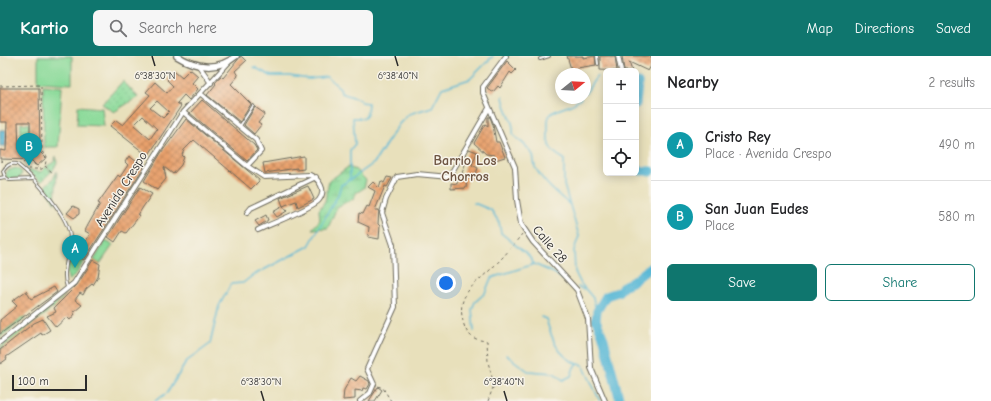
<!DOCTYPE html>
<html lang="en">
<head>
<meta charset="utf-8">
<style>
	:root { --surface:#fff; --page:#f6f6f6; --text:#202124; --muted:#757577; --line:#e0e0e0; --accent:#0f766e }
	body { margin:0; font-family:"Comic Neue",sans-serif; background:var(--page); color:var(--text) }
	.controls { position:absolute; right:12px; top:12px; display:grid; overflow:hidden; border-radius:6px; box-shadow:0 2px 10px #0003 }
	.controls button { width:36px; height:36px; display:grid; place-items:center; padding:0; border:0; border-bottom:1px solid var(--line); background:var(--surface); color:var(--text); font:20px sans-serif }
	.compass { position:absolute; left:555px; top:12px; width:36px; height:36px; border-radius:50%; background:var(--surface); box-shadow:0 2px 10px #0003; rotate:72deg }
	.scale { position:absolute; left:12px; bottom:10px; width:75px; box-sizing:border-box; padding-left:4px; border:2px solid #2b2b2b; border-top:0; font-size:11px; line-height:14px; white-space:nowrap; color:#2b2b2b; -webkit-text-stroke:3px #f7f3e8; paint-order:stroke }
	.you { position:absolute; left:446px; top:227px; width:14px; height:14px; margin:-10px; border:3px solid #fff; border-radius:50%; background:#1a73e8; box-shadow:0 0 0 6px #1a73e833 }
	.badge { display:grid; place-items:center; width:26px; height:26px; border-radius:50%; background:var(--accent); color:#fff; font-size:13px; font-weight:700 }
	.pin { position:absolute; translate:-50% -33px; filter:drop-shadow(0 1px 2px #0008) }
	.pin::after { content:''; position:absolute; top:21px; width:14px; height:12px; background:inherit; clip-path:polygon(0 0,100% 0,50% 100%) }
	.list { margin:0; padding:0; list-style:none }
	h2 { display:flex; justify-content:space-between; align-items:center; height:52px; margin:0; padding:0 16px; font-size:17px }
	h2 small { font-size:13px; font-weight:400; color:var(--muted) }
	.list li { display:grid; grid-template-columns:26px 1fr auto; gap:12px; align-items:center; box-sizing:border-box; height:72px; padding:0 16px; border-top:1px solid var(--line) }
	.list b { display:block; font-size:15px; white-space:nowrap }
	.list p { margin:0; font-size:13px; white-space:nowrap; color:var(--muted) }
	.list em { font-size:13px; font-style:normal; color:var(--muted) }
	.actions { display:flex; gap:8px; padding:12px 16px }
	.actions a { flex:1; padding:9px 0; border:1px solid var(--accent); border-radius:6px; text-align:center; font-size:14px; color:var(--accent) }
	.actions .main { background:var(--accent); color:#fff }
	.icon { flex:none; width:22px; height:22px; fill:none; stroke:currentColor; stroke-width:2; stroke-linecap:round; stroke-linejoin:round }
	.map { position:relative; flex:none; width:651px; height:345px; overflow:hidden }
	header { display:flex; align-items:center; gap:24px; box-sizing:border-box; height:56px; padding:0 20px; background:var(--accent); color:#fff }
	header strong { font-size:19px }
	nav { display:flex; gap:22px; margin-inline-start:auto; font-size:14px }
	.search { width:280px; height:36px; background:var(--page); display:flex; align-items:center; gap:10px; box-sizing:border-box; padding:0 14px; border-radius:6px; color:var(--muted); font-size:15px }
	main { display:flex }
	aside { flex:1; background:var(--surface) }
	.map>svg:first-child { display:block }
	.green { fill:#8ada99; stroke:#5a8262 }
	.wetland { fill:url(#wetland-marsh); stroke:#5a8262 }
	.garden { fill:url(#garden-dots); stroke:#5a8262 }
	.water { fill:url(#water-ripples); stroke:#427280 }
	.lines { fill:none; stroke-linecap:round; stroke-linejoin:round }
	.stream { stroke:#58b8d6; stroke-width:1.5 }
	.river { stroke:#58b8d6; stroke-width:9 }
	.building { fill:url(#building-cross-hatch); fill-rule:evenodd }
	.service-casing { stroke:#6d6a5d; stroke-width:4 }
	.minor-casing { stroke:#6d6a5d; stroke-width:6 }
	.secondary-casing { stroke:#6d6a5d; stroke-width:8 }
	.path { stroke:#6d6a5d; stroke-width:1; stroke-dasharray:3 3; stroke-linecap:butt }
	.service { stroke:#fff; stroke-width:2 }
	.minor { stroke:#fff; stroke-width:4 }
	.secondary { stroke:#fff; stroke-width:5.5 }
	.ticks { fill:none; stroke:#2b2b2b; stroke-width:1.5 }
	.labels { text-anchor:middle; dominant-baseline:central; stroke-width:3; stroke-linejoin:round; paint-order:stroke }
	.street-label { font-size:13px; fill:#2b2b2b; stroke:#f7f3e8 }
	.neighbourhood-label { font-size:14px; font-weight:bold; fill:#6d5442; stroke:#f7f3e8 }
	.ticks-label { font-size:10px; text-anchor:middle; fill:#2b2b2b; stroke:#f7f3e8; stroke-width:3; stroke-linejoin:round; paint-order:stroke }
</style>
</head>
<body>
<header>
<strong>Kartio</strong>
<div class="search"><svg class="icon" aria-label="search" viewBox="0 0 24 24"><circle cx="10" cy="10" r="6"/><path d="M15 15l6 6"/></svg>Search here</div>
<nav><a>Map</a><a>Directions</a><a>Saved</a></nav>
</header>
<main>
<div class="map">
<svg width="651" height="345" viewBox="0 0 651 345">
	<defs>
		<pattern id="wetland-marsh" width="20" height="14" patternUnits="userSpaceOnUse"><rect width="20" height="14" fill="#8ada99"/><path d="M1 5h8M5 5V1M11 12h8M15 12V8" fill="none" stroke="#77bb84"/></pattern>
		<pattern id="garden-dots" width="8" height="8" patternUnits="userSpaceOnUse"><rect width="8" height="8" fill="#8ada99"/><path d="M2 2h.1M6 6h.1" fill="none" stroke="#77bb84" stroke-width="1.8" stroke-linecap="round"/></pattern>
		<pattern id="water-ripples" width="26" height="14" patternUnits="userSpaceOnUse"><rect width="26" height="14" fill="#58b8d6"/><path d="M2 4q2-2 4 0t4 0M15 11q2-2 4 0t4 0" fill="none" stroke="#4996ae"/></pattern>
		<pattern id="building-cross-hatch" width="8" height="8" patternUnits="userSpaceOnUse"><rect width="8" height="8" fill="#e8a06c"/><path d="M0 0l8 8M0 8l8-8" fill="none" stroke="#bc8359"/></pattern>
	</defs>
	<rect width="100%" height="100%" fill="#f7f3e8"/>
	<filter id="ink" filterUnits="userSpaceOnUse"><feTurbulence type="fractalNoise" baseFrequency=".025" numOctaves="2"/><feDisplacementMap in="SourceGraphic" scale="8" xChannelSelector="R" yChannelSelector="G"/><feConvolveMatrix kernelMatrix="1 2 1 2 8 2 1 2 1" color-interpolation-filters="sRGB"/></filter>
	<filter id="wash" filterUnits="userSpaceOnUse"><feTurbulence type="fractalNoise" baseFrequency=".012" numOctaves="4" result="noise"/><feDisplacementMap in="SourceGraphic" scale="16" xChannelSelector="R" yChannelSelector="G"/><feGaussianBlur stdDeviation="0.9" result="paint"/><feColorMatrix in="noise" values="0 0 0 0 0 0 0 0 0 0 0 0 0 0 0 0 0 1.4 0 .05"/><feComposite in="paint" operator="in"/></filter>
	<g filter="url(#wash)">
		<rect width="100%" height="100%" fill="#e8e0bb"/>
		<!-- green -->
		<path class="green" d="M38,0H72V28L38,26Z
			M43,29L62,31L58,91H44Z
			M78,50L102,52L104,70L77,69Z
			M21,67L29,68V93H20Z
			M16,112L22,116L20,122L10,123L6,121V115Z
			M105,185L113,189L100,208L94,204Z
			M71,195L85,204L76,218L69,225L67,218Z"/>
		<!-- wetland -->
		<path class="wetland" d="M348,111L356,114L366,124L364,132L356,137L354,142L337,151L328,172L312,173L320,164L319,154L325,145L329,125Z"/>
		<!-- garden -->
		<path class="garden" d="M123,25L138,41L114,56L102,48Z
			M56,100L57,107L52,116L47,110L54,106Z
			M46,111L51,116L41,126L27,114L41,116Z
			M57,115L55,147L45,130L53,123Z
			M66,238L61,245L57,247L58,250L54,252H50C47,259 42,259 37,264C26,274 13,285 0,294L1,290Z
			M24,260L25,263L0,281V278Z"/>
		<!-- water -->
		<path class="water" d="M0,74H6V90H0Z"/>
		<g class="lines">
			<!-- stream -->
			<path class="stream" d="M585,38L597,20
				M503,40C504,54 515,64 513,79C520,85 529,91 533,99C534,103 534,107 535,111C543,126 556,137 569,148
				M581,42C572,52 558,51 551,58C547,61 548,66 548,70C547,89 548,94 564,103V129L579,180L574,194L575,216L581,228L593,242L597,257
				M350,124L374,107L399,68L409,58L432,51L442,32L470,23L493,0
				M474,147L491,154L499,166L501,177L528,199L534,208
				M578,231L583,233
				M541,261L546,263C552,283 557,300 578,308
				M474,275L472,253L475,246L485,237L491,222L534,208L554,217L564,224
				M506,299L528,315L554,317L563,324L571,320L574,311L578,308L583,309L600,345
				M155,345L167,337L187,305L210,288L219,250L231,228L243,227L252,220L309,190L338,139L341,129L350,124V94L355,88L353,62H364L367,57L368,47L361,46L359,43L341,37L340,32L327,21L309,23L289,20H271L254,11"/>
			<!-- river -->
			<path class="river" d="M636,48L638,27
				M636,110L641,115H651
				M620,345L604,283L596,264L597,255L606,240L618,236L625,229L632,226L651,211"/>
		</g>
		<g id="blocks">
			<!-- building -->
			<path class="building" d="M241,0L246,5L235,15L238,20L231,28L251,48L240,66L207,39L216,28L215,27L221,20L223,22Z
				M567,0H583V2L595,0L596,9L571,13Z
				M600,0H615L617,15L600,14Z
				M622,0H651V10L648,15L629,6L632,15H624Z
				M507,5L516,14L512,18L510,16L500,32L498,30L493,36L487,32Z
				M190,13L198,20L192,27L198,33L189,44L184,39L177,47L181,50L148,100L110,70L116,64L123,69L150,39L146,36L155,26L167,37L173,30L167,24L175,15L182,21ZM157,45L169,56L163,62L150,52ZM143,60L157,73L150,83L134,69Z
				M0,32H39L40,96L46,102L37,110L31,104L0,103V94L6,95L7,66H0ZM18,66H30V94L19,95Z
				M202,44L254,89L257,94L247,105L190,57Z
				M255,51L265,58L258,67L261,69L254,78L244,69Z
				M488,61H490L493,69L496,86H499L505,101L495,104L494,99L486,98L474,87L485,68L488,70Z
				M186,63L259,124V125L251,133L194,84L184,94L182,99L184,101L181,109L173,118L164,111L166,123L157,134L144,125L161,97Z
				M469,93L477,96L472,109L478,112L475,121L471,123L467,121L466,132L451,133V127L457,128V121H461L466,105L463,104Z
				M129,100L144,111L84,204L78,200L86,189L85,187L90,178L85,175L88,169L100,148L98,147L118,119L120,121L128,109L125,106Z
				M304,100V113L297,114V112L265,117L263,107Z
				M387,121L392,122L387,131L385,130L375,154H379L378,168L380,170L379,183L368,181L369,171L358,166L359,157L363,158L367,150L369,151L375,135L368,131L373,126L379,132L381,125L384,127Z
				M308,130L314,143L298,151L296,145L283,150L280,142Z
				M140,131L152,138L143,151L138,159H140L126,177L122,175L115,186L108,181Z
				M73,150L79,153V158L74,162L67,157Z
				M283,150L287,155L277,161L273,156Z
				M266,159L268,164L259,170L255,165Z
				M93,204L100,208L98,221L93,229L92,228L86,233L83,239L80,237L77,241L75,244L82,249L73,257L75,258L70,264L67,261L56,271L47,260L56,256L54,252L77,229Z
				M54,231L57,236L0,278V264L17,250L12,245L26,235L31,243Z
				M43,263L50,274L42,279L41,277L6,301L7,303L0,308V294L34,267Z
				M360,320L369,325L370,328L367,333L363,332L362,335L355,334V343L343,344L344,334L351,322L356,325Z
				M378,331L382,334L375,345H369Z"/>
		</g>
	</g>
	<g filter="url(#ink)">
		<use href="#blocks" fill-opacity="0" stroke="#6d6a5d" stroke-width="1"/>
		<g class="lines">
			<!-- service casing -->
			<g class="service-casing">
				<path id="service" d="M597,0L598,8
					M540,3L549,0
					M240,70L253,50
					M5,121L9,124L33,123
					M0,122L5,121L3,115C7,109 10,107 17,108C33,120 71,162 70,183C70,199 61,216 67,231"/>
			</g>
			<!-- minor casing -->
			<g class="minor-casing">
				<path id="minor" d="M506,0L483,31V37L515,111L517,144L521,168L533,186L577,234L588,263L591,312L605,345
					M618,0L621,15
					M199,10L211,27
					M201,38L256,84L261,95L247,110
					M183,56L247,110L264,121L310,119C319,123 327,134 319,144C313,152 270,168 258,174
					M247,157L251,152L316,121
					M0,286L74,227L183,56L229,6
					M360,345L370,337L374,328L367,313L395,251L393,189L382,157L386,143L397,121L417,118L449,121L489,52"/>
			</g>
			<!-- secondary casing -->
			<g class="secondary-casing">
				<path id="secondary" d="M177,0C196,12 218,15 236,0"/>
			</g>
			<!-- path -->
			<path class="path" d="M0,30L41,29L42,96L47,100L45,110
				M0,105L6,106
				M23,107L26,105H31L38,112
				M28,113H42L45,110L53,117
				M378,330L383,332L391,345
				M488,345L494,329L488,306L487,285C475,284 468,281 464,269C455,239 472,231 491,213C503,202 512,191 522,178"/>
			<!-- service -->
			<use href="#service" class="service"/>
			<!-- minor -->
			<use href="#minor" class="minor"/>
			<!-- secondary -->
			<use href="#secondary" class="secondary"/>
		</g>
	</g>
	<!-- ticks -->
	<path class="ticks" d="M152,0L155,10M395,0L398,10M261,335L264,345M504,335L507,345"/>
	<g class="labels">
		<!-- street labels -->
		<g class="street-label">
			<text transform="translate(121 133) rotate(-58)">Avenida Crespo</text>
			<text transform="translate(550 188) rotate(49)">Calle 28</text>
		</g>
		<!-- neighbourhood labels -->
		<g class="neighbourhood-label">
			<text x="465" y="104">Barrio Los<tspan x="465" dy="16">Chorros</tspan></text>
		</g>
	</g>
	<g class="ticks-label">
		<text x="155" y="23">6°38'30"N</text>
		<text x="398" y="23">6°38'40"N</text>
		<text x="261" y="329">6°38'30"N</text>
		<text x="504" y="329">6°38'40"N</text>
	</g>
</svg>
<div class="controls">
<button>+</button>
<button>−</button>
<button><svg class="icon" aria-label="locate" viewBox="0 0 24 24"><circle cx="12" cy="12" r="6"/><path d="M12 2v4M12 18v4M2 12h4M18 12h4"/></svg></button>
</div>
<svg class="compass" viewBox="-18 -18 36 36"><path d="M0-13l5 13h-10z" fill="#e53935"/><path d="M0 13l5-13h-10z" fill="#757577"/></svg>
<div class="scale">100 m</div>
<div class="you"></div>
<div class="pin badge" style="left:75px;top:212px;background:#0f9aa8">A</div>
<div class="pin badge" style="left:29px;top:110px;background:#0f9aa8">B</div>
</div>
<aside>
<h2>Nearby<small>2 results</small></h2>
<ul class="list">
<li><span class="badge" style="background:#0f9aa8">A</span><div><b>Cristo Rey</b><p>Place · Avenida Crespo</p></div><em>490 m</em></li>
<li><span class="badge" style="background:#0f9aa8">B</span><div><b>San Juan Eudes</b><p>Place</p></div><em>580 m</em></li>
</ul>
<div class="actions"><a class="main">Save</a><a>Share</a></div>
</aside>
</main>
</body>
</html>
